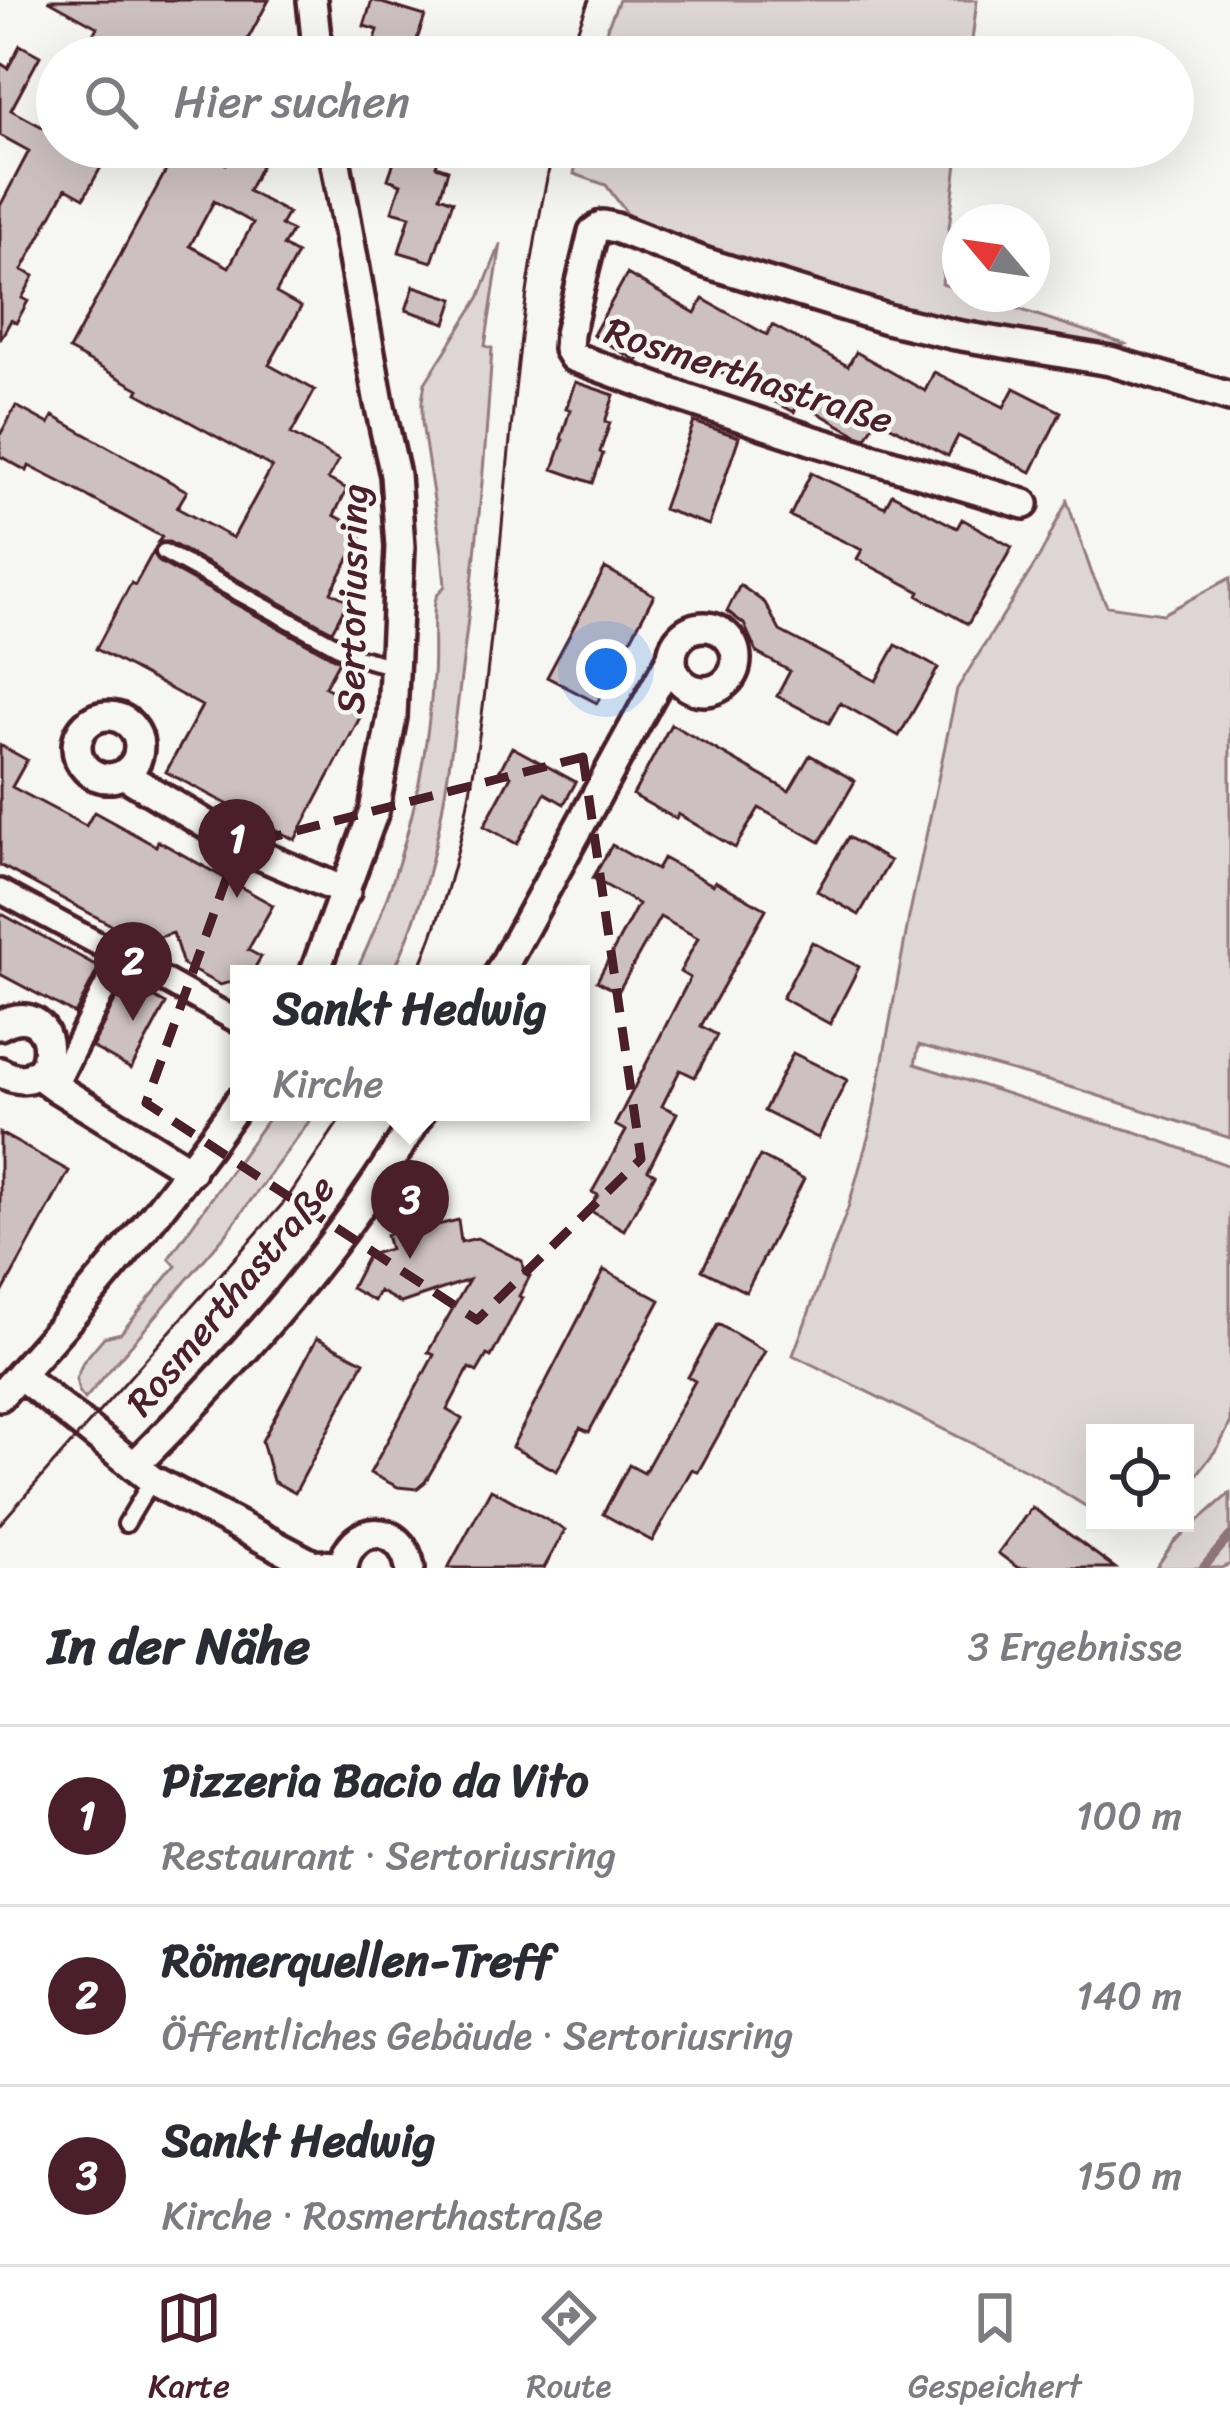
<!DOCTYPE html>
<html lang="de">
<head>
<meta charset="utf-8">
<style>
	:root { --surface:#fff; --page:#f2f2f3; --text:#2b2b33; --muted:#7c7c81; --line:#e1e1e2; --accent:#4a1f2b }
	body { margin:0; font-family:Sriracha,sans-serif; background:var(--page); color:var(--text) }
	.controls { position:absolute; right:36px; bottom:36px; display:grid; overflow:hidden; border-radius:0px; box-shadow:0 12px 48px #0002 }
	.controls button { width:108px; height:108px; display:grid; place-items:center; padding:0; border:0; border-bottom:3px solid var(--line); background:var(--surface); color:var(--text); font:60px sans-serif }
	.compass { position:absolute; left:942px; top:204px; width:108px; height:108px; border-radius:50%; background:var(--surface); box-shadow:0 12px 48px #0002; rotate:299deg }
	.you { position:absolute; left:606px; top:669px; width:42px; height:42px; margin:-30px; border:9px solid #fff; border-radius:50%; background:#1a73e8; box-shadow:0 0 0 18px #1a73e833 }
	.badge { display:grid; place-items:center; width:78px; height:78px; border-radius:50%; background:var(--accent); color:#fff; font-size:39px; font-weight:700 }
	.pin { position:absolute; translate:-50% -99px; filter:drop-shadow(0 3px 6px #0008) }
	.pin::after { content:''; position:absolute; top:63px; width:42px; height:36px; background:inherit; clip-path:polygon(0 0,100% 0,50% 100%) }
	.popup { position:absolute; left:230px; top:965px; width:360px; height:156px; box-sizing:border-box; display:grid; place-content:center; border-radius:0px; background:var(--surface); filter:drop-shadow(0 3px 9px #0005); font-size:39px; white-space:nowrap; color:var(--muted) }
	.popup b { font-size:45px; color:var(--text) }
	.popup::after { content:''; position:absolute; left:50%; top:100%; margin-left:-24px; border:24px solid transparent; border-top-color:var(--surface) }
	.list { margin:0; padding:0; list-style:none }
	h2 { display:flex; justify-content:space-between; align-items:center; height:156px; margin:0; padding:0 48px; font-size:51px }
	h2 small { font-size:39px; font-weight:400; color:var(--muted) }
	.list li { display:grid; grid-template-columns:78px 1fr auto; gap:36px; align-items:center; box-sizing:border-box; height:180px; padding:0 48px; border-top:3px solid var(--line) }
	.list b { display:block; font-size:45px; white-space:nowrap }
	.list p { margin:0; font-size:39px; white-space:nowrap; color:var(--muted) }
	.list em { font-size:39px; font-style:normal; color:var(--muted) }
	.icon { flex:none; width:66px; height:66px; fill:none; stroke:currentColor; stroke-width:2; stroke-linecap:round; stroke-linejoin:round }
	.map { position:relative; flex:none; width:1230px; height:1568px; overflow:hidden }
	.search { position:absolute; background:var(--surface); box-shadow:0 12px 48px #0002; left:36px; right:36px; top:36px; height:132px; display:flex; align-items:center; gap:30px; box-sizing:border-box; padding:0 42px; border-radius:66px; color:var(--muted); font-size:45px }
	.sheet { height:696px; background:var(--surface) }
	nav { display:flex; justify-content:space-around; align-items:center; box-sizing:border-box; height:168px; border-top:3px solid var(--line); background:var(--surface); font-size:33px; color:var(--muted) }
	nav a { display:grid; justify-items:center; gap:6px }
	nav .on { color:var(--accent) }
	.map>svg:first-child { display:block }
	.green { fill:#ddd6d5; stroke:#947a80; stroke-width:3 }
	.lines { fill:none; stroke-linecap:round; stroke-linejoin:round }
	.stream { stroke:#8e747a; stroke-width:9 }
	.building { fill:#ccc1c0; stroke:#4a1f2b; stroke-width:3; fill-rule:evenodd }
	.service-casing { stroke:#4a1f2b; stroke-width:22 }
	.pedestrian-casing { stroke:#4a1f2b; stroke-width:30 }
	.minor-casing { stroke:#4a1f2b; stroke-width:36 }
	.service { stroke:#f6f6f2; stroke-width:14 }
	.pedestrian { stroke:#f6f6f2; stroke-width:21 }
	.minor { stroke:#f6f6f2; stroke-width:27 }
	.tram { stroke:#4a1f2b; stroke-width:3 }
	.marked { fill:none; stroke:#4a1f2b; stroke-width:9; stroke-dasharray:24 15; stroke-linejoin:round }
	.labels { text-anchor:middle; dominant-baseline:central; stroke-width:9; stroke-linejoin:round; paint-order:stroke }
	.street-label { font-size:39px; fill:#4a1f2b; stroke:#f6f6f2 }
</style>
</head>
<body>
<div class="map">
<svg width="1230" height="1568" viewBox="0 0 1230 1568">
	<rect width="100%" height="100%" fill="#f6f6f2"/>
	<filter id="ink" filterUnits="userSpaceOnUse"><feTurbulence type="fractalNoise" baseFrequency=".00833" numOctaves="2"/><feDisplacementMap in="SourceGraphic" scale="24" xChannelSelector="R" yChannelSelector="G"/><feConvolveMatrix kernelMatrix="1 2 1 2 8 2 1 2 1" color-interpolation-filters="sRGB"/></filter>
	<g filter="url(#ink)">
		<!-- green -->
		<path class="green" d="M619,0H977L970,57H601L607,28Z
			M580,147H959L942,284L960,290V294H973L1125,344L1104,352L943,324L816,290L637,227L606,185L574,174Z
			M501,243L485,346L492,348C486,455 475,563 462,669C449,772 438,880 392,974H355C400,880 426,780 433,676C435,654 432,622 435,601C436,595 440,591 445,586L442,552L422,423V401L425,383L479,298Z
			M1067,501L1092,574L1107,606L1163,614L1230,578V1138L1077,1089L919,1045L915,1064L1073,1115L1136,1132L1230,1166V1424L1219,1446L1185,1490V1433H1095V1512L1034,1474L793,1355L848,1208L870,1131L909,917L957,689L1040,556Z
			M273,1112H316L226,1234L85,1399L79,1392L76,1379L83,1362L104,1337L121,1333L176,1266L169,1258Z
			M1230,1493V1564L1221,1568H1156L1174,1542Z"/>
		<g class="lines">
			<!-- stream -->
			<path class="stream" d="M1203,1568L1230,1536"/>
		</g>
		<!-- building -->
		<path class="building" d="M48,0H269L238,57H125L91,39L97,27Z
			M372,0L425,16L411,57H370L378,30L364,26Z
			M20,45L40,56L11,110L57,135V147H112L84,198L66,188L22,270L34,276L22,298L28,301L16,323L11,320L0,340V206L29,151L0,135V63L8,68Z
			M190,147H195L226,164L236,147H271L248,191L288,213L281,225L292,231L283,246L297,254L276,293L301,307L269,365L315,390L291,434L339,460L328,479L347,489L334,515L364,531L331,592L348,601L332,631L169,542H158L162,537L74,489L29,466L27,471L0,456V435L16,406L49,424L53,416L187,491L177,508L233,538L272,467L137,393L139,389L69,350L176,152L185,157ZM214,201L253,223L229,267L190,246Z
			M399,147H442L436,166L448,170L440,196L453,201L432,262L399,252L410,216L392,211L401,184L388,179Z
			M627,274L695,313L703,299L767,335L772,325L848,366L856,352L925,391L934,372L1004,407L1014,388L1061,412L1031,472L958,436L948,456L877,419L866,438L857,435L799,402L794,412L716,370L711,378L648,343L637,361L593,335Z
			M414,286L454,299L446,323L406,310Z
			M575,382L614,395L605,422L610,423L600,452L603,454L593,483L553,469L563,440L561,439L570,410L566,409Z
			M694,422L739,437L709,525L663,509Z
			M811,473L885,507L892,494L957,528L962,519L1012,547L968,624L918,596L920,592L857,559L862,550L790,516Z
			M153,552L159,562L339,661L325,687L365,708L295,840L166,772L202,706L96,649L131,583L135,585Z
			M605,568L654,595L597,703L547,677Z
			M740,585L765,603L780,631L876,681L896,645L938,668L899,736L840,703L829,723L777,696L790,671L757,653L744,624L727,611Z
			M671,724L789,791L810,755L855,781L820,842L759,808L735,848L678,814L676,819L633,795Z
			M0,745L27,760L12,787L86,826L94,812L156,846L158,841L273,905L248,950L261,957L251,974H239V980L220,985L183,965L173,933L143,942L0,865Z
			M512,747L576,782L564,804L545,793L517,844L484,826L511,776L500,770Z
			M848,837L890,861L859,915L817,891Z
			M612,845L657,870L663,858L713,885L715,881L766,909L701,1026L717,1035L695,1077L680,1070L662,1106L677,1113L648,1170L655,1174L624,1230L589,1210L598,1195L592,1192L626,1131L615,1125L690,978L680,972L698,938L660,917L618,992L597,981L638,904L593,878Z
			M0,913L99,967L75,1014L0,974Z
			M812,942L859,967L830,1024L782,998Z
			M125,981L166,1004L131,1069L92,1047Z
			M793,1053L847,1080L818,1138L764,1111Z
			M0,1133L69,1171L0,1297Z
			M760,1156L804,1179L746,1292L702,1270Z
			M458,1220L461,1242L477,1238L522,1261L524,1273L530,1276L519,1296L522,1298L491,1357L487,1355L477,1372L469,1368L447,1410L462,1419L425,1482L417,1489L398,1487L370,1473L434,1355L428,1352L469,1280L401,1303L379,1291L374,1301L351,1288L368,1255L390,1249L386,1235L392,1233L398,1222L413,1231Z
			M604,1270L660,1300L589,1432L580,1428L557,1471L512,1447Z
			M718,1324L765,1351L698,1472L692,1469L652,1541L603,1514L629,1465L644,1473L695,1381L688,1377Z
			M317,1338L364,1362L295,1493L273,1481L262,1441Z
			M491,1489L565,1530L544,1568H448Z
			M1032,1507L1115,1568H1018L998,1553Z"/>
		<g class="lines">
			<!-- service casing -->
			<g class="service-casing">
				<path id="service" d="M164,552L357,657L395,667
					M126,1524L152,1480"/>
			</g>
			<!-- pedestrian casing -->
			<g class="pedestrian-casing">
				<path id="pedestrian" d="M0,891L121,956
					M55,1087L121,956L239,1022"/>
			</g>
			<!-- minor casing -->
			<g class="minor-casing">
				<path id="minor" d="M312,0L318,57
					M1024,504L811,440L684,398L573,357L568,349L569,334L593,232L603,225L616,228L706,263L887,319L956,335L1110,361L1230,397
					M672 659a32 32 0 1 1 64 0a32 32 0 1 1-64 0Z
					M77 747a31 31 0 1 1 62 0a31 31 0 1 1-62 0Z
					M123,774L250,851L346,892
					M314,974L374,811L392,717L400,547L395,475L379,403L333,147
					M499,974L672,657
					M0,1025C64,991 63,1107 0,1072
					M36,1073L55,1087L191,1171
					M20,1375L152,1480L313,1565L343,1566
					M0,1396C86,1301 165,1208 239,1102
					M134,1466C240,1360 345,1243 420,1112
					M343,1568C349,1522 403,1522 410,1568"/>
			</g>
			<!-- service -->
			<use href="#service" class="service"/>
			<!-- pedestrian -->
			<use href="#pedestrian" class="pedestrian"/>
			<!-- minor -->
			<use href="#minor" class="minor"/>
			<!-- tram -->
			<path class="tram" d="M567,57L589,0
				M417,974C468,857 482,726 495,600C510,448 519,295 554,147
				M0,1524L287,1199L345,1112"/>
		</g>
	</g>
	<!-- marked area -->
	<path class="marked" d="M583,757L641,1159L477,1320L146,1103L238,846Z"/>
	<g class="labels">
		<!-- street labels -->
		<g class="street-label">
			<text transform="translate(749 375) rotate(18)">Rosmerthastraße</text>
			<text transform="translate(352 599) rotate(-89)">Sertoriusring</text>
			<text transform="translate(230 1295) rotate(-50)">Rosmerthastraße</text>
		</g>
	</g>
</svg>
<div class="controls">
<button><svg class="icon" aria-label="locate" viewBox="0 0 24 24"><circle cx="12" cy="12" r="6"/><path d="M12 2v4M12 18v4M2 12h4M18 12h4"/></svg></button>
</div>
<svg class="compass" viewBox="-18 -18 36 36"><path d="M0-13l5 13h-10z" fill="#e53935"/><path d="M0 13l5-13h-10z" fill="#7c7c81"/></svg>
<div class="you"></div>
<div class="pin badge" style="left:237px;top:898px">1</div>
<div class="pin badge" style="left:133px;top:1021px">2</div>
<div class="pin badge" style="left:410px;top:1259px">3</div>
<div class="popup"><b>Sankt Hedwig</b>Kirche</div>
<div class="search"><svg class="icon" aria-label="search" viewBox="0 0 24 24"><circle cx="10" cy="10" r="6"/><path d="M15 15l6 6"/></svg>Hier suchen</div>
</div>
<section class="sheet">
<h2>In der Nähe<small>3 Ergebnisse</small></h2>
<ul class="list">
<li><span class="badge">1</span><div><b>Pizzeria Bacio da Vito</b><p>Restaurant · Sertoriusring</p></div><em>100 m</em></li>
<li><span class="badge">2</span><div><b>Römerquellen-Treff</b><p>Öffentliches Gebäude · Sertoriusring</p></div><em>140 m</em></li>
<li><span class="badge">3</span><div><b>Sankt Hedwig</b><p>Kirche · Rosmerthastraße</p></div><em>150 m</em></li>
</ul>
</section>
<nav>
<a class="on"><svg class="icon" aria-label="map" viewBox="0 0 24 24"><path d="M3 6l6-2 6 2 6-2v14l-6 2-6-2-6 2zM9 4v14M15 6v14"/></svg>Karte</a>
<a><svg class="icon" aria-label="directions" viewBox="0 0 24 24"><path d="M12 3l9 9-9 9-9-9zM9 14v-3h6M13 9l2 2-2 2"/></svg>Route</a>
<a><svg class="icon" aria-label="saved" viewBox="0 0 24 24"><path d="M7 4h10v16l-5-4-5 4z"/></svg>Gespeichert</a>
</nav>
</body>
</html>
